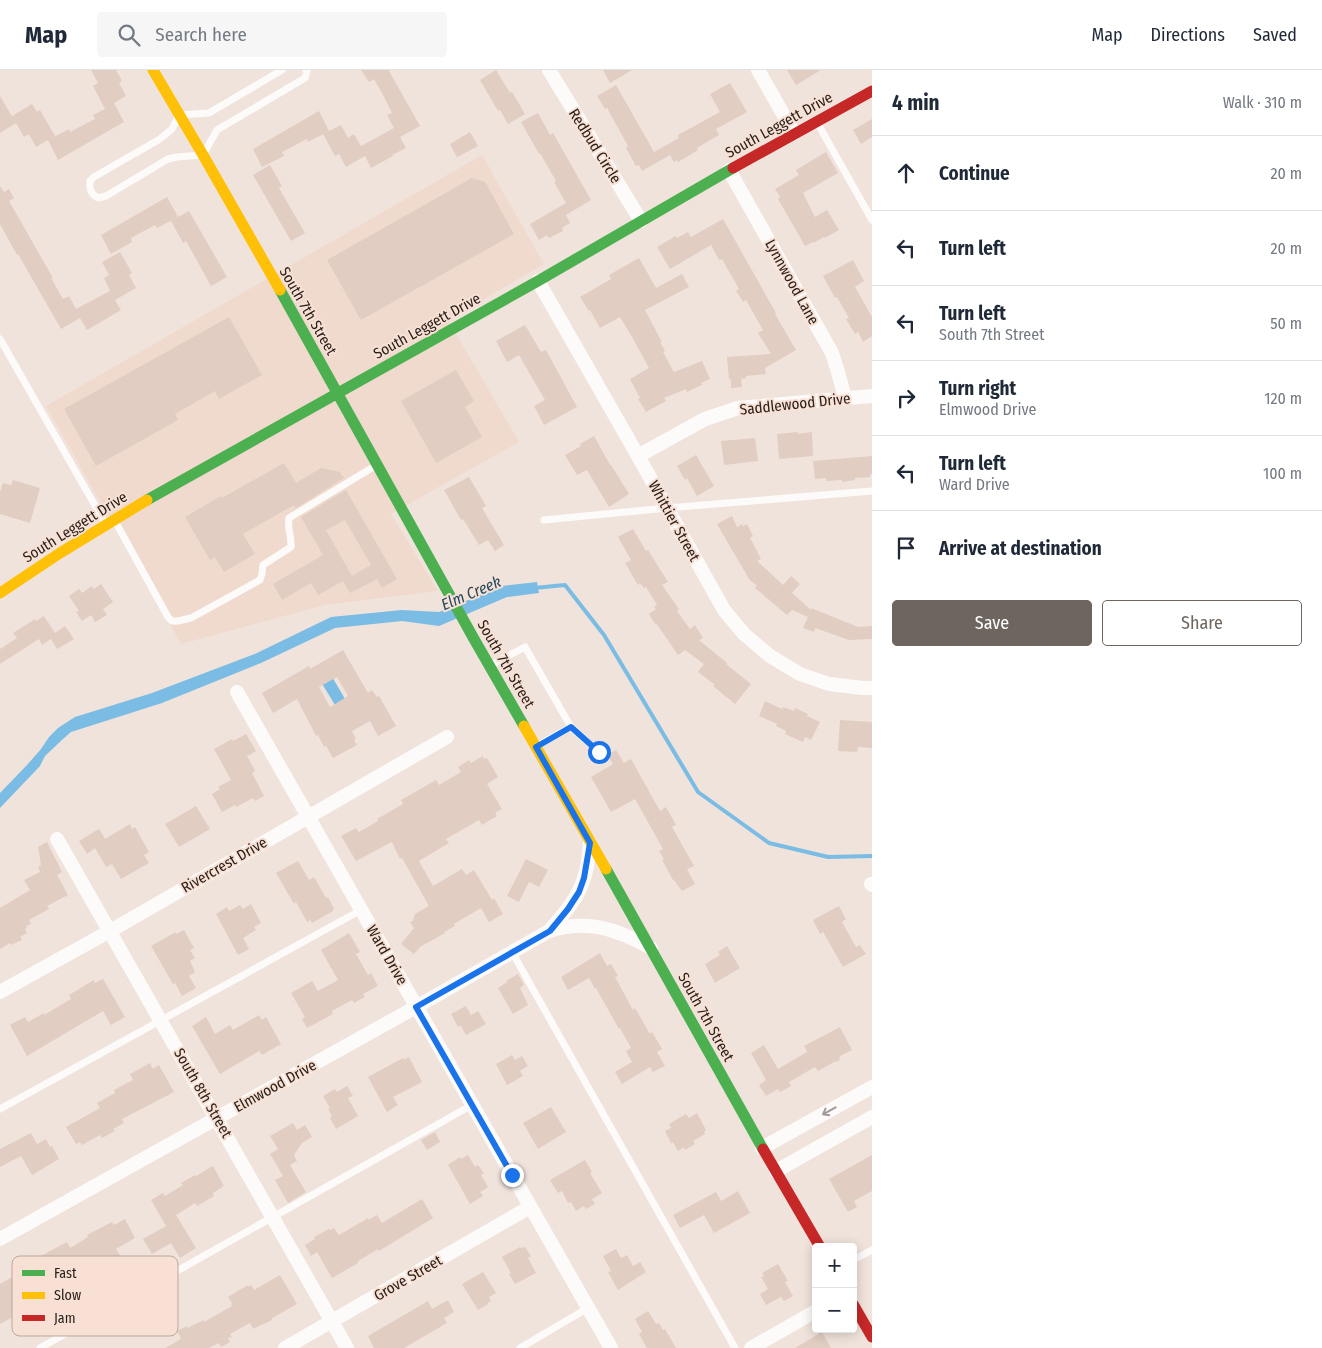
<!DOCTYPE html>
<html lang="en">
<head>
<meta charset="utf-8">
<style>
	:root { --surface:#fff; --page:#f6f6f7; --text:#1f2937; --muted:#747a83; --line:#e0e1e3; --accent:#6f655f }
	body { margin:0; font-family:"Fira Sans Condensed",sans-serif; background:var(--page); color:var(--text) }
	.controls { position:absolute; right:15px; bottom:15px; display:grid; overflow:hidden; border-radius:5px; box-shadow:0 2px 12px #0003 }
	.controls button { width:45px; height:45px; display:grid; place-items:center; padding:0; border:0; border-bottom:1px solid var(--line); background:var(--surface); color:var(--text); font:25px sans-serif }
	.stop { position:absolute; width:15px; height:15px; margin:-11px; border:4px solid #1a73e8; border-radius:50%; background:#fff }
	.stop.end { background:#1a73e8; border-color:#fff; box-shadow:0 1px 5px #0008 }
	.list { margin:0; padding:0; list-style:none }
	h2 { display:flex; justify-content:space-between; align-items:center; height:65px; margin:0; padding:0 20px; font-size:21px }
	h2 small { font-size:16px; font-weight:400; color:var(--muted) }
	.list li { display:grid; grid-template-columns:32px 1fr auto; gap:15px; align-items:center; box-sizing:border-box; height:75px; padding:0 20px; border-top:1px solid var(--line) }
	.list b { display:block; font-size:19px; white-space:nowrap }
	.list p { margin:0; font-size:16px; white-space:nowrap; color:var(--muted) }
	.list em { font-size:16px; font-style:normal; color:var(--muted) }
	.actions { display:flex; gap:10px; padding:15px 20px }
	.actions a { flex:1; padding:11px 0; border:1px solid var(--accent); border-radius:5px; text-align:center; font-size:18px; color:var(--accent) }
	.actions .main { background:var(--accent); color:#fff }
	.icon { flex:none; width:28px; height:28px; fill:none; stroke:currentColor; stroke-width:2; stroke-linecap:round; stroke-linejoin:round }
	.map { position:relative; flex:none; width:872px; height:1278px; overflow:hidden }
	header { display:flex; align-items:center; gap:30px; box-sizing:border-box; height:70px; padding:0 25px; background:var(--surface); border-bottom:1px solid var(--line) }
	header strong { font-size:24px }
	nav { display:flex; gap:28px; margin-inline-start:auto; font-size:18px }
	.search { width:350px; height:45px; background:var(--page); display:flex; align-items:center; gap:12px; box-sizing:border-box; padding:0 18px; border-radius:5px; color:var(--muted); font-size:19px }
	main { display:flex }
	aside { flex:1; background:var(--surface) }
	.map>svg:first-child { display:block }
	.built { fill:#f0dacd }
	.water { fill:#7bbce4 }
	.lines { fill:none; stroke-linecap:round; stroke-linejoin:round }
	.stream { stroke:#7bbce4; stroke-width:4 }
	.building { fill:#e1cdc2; fill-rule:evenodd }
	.lane { stroke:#fdfbfa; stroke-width:7 }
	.street { stroke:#fdfbfa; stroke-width:14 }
	.fast { stroke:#4caf50; stroke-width:11 }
	.slow { stroke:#ffc107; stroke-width:11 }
	.jam { stroke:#c62828; stroke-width:11 }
	.oneway { stroke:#9e9996 }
	.route { stroke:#1a73e8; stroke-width:6 }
	.labels { text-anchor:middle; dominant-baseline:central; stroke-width:4; stroke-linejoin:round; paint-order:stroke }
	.street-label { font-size:15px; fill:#29211c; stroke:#f8e1d4 }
	.water-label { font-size:16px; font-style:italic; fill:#214a63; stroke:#f8e1d4 }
	.key { fill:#f8e1d4; stroke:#baa79d; stroke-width:1 }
	.key-label { font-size:14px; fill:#29211c }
</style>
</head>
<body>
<header>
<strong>Map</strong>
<div class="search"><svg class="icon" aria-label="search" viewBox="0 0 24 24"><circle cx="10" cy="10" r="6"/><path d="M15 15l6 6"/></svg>Search here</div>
<nav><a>Map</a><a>Directions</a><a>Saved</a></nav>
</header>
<main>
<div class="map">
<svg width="872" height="1278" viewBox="0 0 872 1278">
	<rect width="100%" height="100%" fill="#f0e3dc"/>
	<!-- built -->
	<path class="built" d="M482,85L544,194L448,250L519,372L391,444L438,521L325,535L181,574L46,336Z"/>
	<!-- water -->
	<path class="water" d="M537,512L539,523L507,527L439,556L402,551L335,558L261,593L162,633L71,662L63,669L45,686L40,696L0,738V723L27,695L41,679L49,667L58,658L75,647L152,623L257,583L331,547L402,540L439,542L502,516Z
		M331,605L345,629L335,635L321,612Z"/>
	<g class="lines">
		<!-- stream -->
		<path class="stream" d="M534,518L565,515L604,565L698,722L769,773L828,787L872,786"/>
	</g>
	<!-- building -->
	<path class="building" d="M91,0H116L122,11L119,13L126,26L114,33L124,52L58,90L48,70L36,77L29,64L24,67L12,46L32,34L37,42L40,40L55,66L50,69L69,59L70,62L95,49L93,45L105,39L93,16L98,13Z
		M361,0H390L389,1L420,56L400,67L406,78L392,85L393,86L371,98L365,86L346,97L339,84L335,86L323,64L341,55L348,68L354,64L361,76L394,58L387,45L392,43L382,23L374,9L369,12Z
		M496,0L510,23L512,22L525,44L508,54L500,40L498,41L480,10Z
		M603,0H632L610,13Z
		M787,0H821L796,15Z
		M730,13L747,42L716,59L719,65L697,78L698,80L690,85L678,92L677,90L674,92L670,85L642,101L639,95L636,96L626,78L628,76L607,38L605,39L597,26L616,15L654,82L679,68L678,65L720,42L710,24Z
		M0,26L16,53L0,63Z
		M319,41L329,61L308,72L307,69L282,82L284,86L262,97L253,79Z
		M538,43L550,65L553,63L591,130L566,145L570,153L562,158L563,161L549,168L547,165L539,170L530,154L566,133L554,112L556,111L540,83L539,84L521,52Z
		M872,49V67L861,74L853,60Z
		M470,62L478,76L457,87L450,74Z
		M826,82L838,103L803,123L815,147L827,140L839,160L825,168L824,167L813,173V172L805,176L778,129L780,127L775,119L799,105L796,100Z
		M270,95L282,116L279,118L305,163L291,171L253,105Z
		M472,108L485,112L514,164L361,250L327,190Z
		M0,116L4,122L9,119L14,128L9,131L53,208H51L63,229L69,226L76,239L110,221L104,208L109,205L102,192L120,182L132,203L129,205L136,218L115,230L121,240L87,260L80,248L61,259L18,184L17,185L0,154Z
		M167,127L178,147L157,158L155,155L131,168L132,172L111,184L101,165Z
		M189,141L227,207L211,216L186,171L183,173L171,151Z
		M723,149L776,243L775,244L796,280L765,298L766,304L746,306V308L741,309L742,317L731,318V309L729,310L727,287L771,284L758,263L763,260L746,230L743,232L736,221L739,219L722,189L719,190L711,175L670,199L657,177L676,166L677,168L688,162L691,167Z
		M639,188L656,218L682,204L689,217L645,240L662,272H660L665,281L663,282L674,302L702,291L710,309L701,313L702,315L695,318L687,322L686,319L664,328L666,331L646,342L638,329L640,328L630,309L649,298L632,267L620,247L600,258L590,240L589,241L580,227L611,209L609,205Z
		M853,190L864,211L855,217L872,247V266L863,272L858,262L855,264L846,249L849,248L837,227L835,228L823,206Z
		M229,247L262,305L219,329L215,321L175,344L178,350L96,396L64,339Z
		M525,255L541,282L546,280L577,337L544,355L534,336L545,330L519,285L507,292L496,271Z
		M456,300L474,331L465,337L482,367L436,393L401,331Z
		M798,362V364L812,362L813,386L779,389L777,364Z
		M594,366L610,395H611L629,424L609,437L587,400L577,405L565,385L581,376L580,374Z
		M755,368L758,391L724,395L721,371Z
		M696,385L714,416L697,426L687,408L685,410L677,396Z
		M872,386V404H870V407L855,408V410L842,412V410L826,411V408L815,409L813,391Z
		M284,393L296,413L321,398L340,402L344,408L296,438L294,435L243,464L255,484L224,502L215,487L210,490L185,447L221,426L222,428Z
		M469,407L486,436L482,438L504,475L495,481L488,470L479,475L463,449L461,450L444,420Z
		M13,410L40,418L30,453L0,444V422L3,413L11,415Z
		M346,420L397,509L382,518L377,509L350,523L343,511L318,525L311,513L282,530L273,514L323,485L301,447ZM345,450L371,495L352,506L326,460Z
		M732,446L737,457L742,454L743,456L747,454L753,466L750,468L761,489L757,491L783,515L791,506L800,514L792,523L811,540V538L858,557L872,556V569L849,570L815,558L814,562L803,558L808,547L792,540L787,545L755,518L757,516L749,509L717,454Z
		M633,459L646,481L648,480L668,512L662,515L679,539L677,541L690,559L695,555L703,568L699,570L727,593L726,594L751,614L735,634L713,616L715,615L698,602L704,594L685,580L678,585L656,553L655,554L649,544L656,539L654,537L657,535L646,517L644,518L640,513L638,515L625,493L631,490L618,467Z
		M101,514L113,532L103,539L107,545L95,552L91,545L82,551L76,542L79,541L69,526L79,519L82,523L92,516L94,519Z
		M44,546L55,563L65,556L74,569L57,579L51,569L42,575L39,569L0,594V579L17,568L13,563L35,549L36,551Z
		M343,580L368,623L372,620L377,627L379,626L396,656L378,666L370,651L352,661L356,669L354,670L357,675L333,688L326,676L324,677L318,665L316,666L297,629L273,643L262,623L309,596L310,599ZM337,607L348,626L330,637L319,617Z
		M765,631L782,639L783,637L794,641L795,638L808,644L807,646L820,652L811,670L805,667L803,672L785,664L786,661L776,656L777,654L759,646Z
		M840,650L872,652V678L858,677L857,682L838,681Z
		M246,664L256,681L247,686L255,701L252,703L264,726L255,731L253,728L236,737L235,735L222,742L212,724L220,719L218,717L231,710L214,679L232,669L233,671Z
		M616,680L624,693L631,689L660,741L666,737L676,755L672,757L694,796L687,799L695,814L682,821L674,810H673L662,790L664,789L659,781L663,779L635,729L611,742L591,707L613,694L607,685Z
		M483,686L484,689L487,688L498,707L487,714L502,739L495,743L497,746L482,755L479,750L446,769L449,773L419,791L433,816L462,799L466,805L474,800L492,830L494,828L503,844L489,852L481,838L454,854L455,856L444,862L445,863L420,877L414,884L401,874L414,858L410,852L413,851L415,844L429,836L402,788L400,789L392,772L356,791L341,766L356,758L359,762L378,751L377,749L403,734L401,730L436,710L439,715L461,702L458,697L469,690L471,693Z
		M196,736L210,759L179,777L165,754Z
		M130,754L132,759L135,757L149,782L144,785L149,793L121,809L112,794L106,797L95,778L87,784L79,771L99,759L105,769Z
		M47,772L62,802L57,805L68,825L47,836L49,839L29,850L31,854L26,856L27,858L25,859L27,863L20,867L22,870L11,875L10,873L0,879V838L30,820L24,810L40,802L38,797L41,795L38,777Z
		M526,789L548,800L539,817L529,812L519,832L507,826Z
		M298,791L309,810L314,807L326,828L328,827L334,839L333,840V841L312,853L310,850L307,852L296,832L294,834L276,803Z
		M251,834L261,853L254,857L256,860L243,868L249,879L238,885L216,844L227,837L229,841L240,835L243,839Z
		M839,836L846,849L842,852L856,877L860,875L866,884L843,897L823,862L820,864L813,850Z
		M184,860L194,878L190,880L195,888L190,891L195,902L189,906L196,918L182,926L175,913L173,914L151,876L176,862V864Z
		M349,863L360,882L356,884L368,905L371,903L378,916L363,924L365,927L354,933L352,930L332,941L333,944L307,958L302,949L305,947L291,923L312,911L318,921L338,910L321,880Z
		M727,876L740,898L715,913L705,894L720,885L718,882Z
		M600,883L607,896L611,894L618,906L615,907L633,940L635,938L650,964L652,962L662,979L657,982L665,996L653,1002L650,997L622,1014L615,1002L632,992L626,981L631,978L620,958L619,959L596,918L595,919L589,908L568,920L561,907Z
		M518,904L524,915L520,918L528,935L513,944L498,918L507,912L506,911Z
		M103,909L125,947L111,955L103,941L27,986L10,955L25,947L28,952L44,943V945L71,929L69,925L94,910L95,913Z
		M466,936L471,945L478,941L486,954L466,965L461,956L458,957L451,944Z
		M259,945L262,950L266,947L281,974L262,985L259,981L220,1004L192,956L206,947L215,964L230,955L233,960Z
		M840,957L852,980L840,986L839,991L834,992L818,1001L815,997L789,1012L791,1016L780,1022L778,1019L766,1026L759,1015L766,1010L751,983L764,975L778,999L807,982L804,976Z
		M512,985L515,990L522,986L528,996L520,1001L523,1006L507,1015L496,994Z
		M409,987L422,1012L393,1027L398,1035L387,1042L368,1007L403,988L404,990Z
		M150,993L153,999L159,995L174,1022L122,1049L124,1053L113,1059L115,1061L102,1068L100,1065L82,1075L80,1072L76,1074L66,1057L100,1038L97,1033L115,1023L114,1020L133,1010L130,1004Z
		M347,1016L353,1026L348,1028L358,1046L336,1059L330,1048L332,1046L328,1039L330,1038L323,1026L335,1019L337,1022Z
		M551,1037L566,1062L538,1079L523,1053Z
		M697,1043L706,1060L704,1061L705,1064L693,1071L695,1074L685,1080L684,1077L678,1081L673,1072L671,1073L665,1061L671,1058L669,1054L686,1044L689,1048Z
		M293,1053L297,1060L305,1055L312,1067L302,1073L294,1085L297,1091L290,1095L306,1122L288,1133L275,1110L283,1106L270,1084L278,1079L270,1066Z
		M435,1062L440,1072L427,1080L421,1070Z
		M31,1063L37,1074L46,1069L50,1077L52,1076L59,1089L32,1105L21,1086L0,1097V1079Z
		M468,1085L475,1097L478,1095L484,1103L481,1105L488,1117L480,1122L483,1126L470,1134L448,1095L460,1087L461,1089Z
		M872,1085V1121L854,1131L857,1137L848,1142L829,1109Z
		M585,1090L592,1102L590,1103L602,1123L592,1129L595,1134L586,1139L584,1136L576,1141L571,1132L568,1133L562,1121L558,1123L550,1110Z
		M213,1096L224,1116L213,1123L214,1126L197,1136L195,1133L176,1145L196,1178L180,1188L171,1173L152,1184L143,1169L166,1156L151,1130L163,1123L165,1126L183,1115L181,1113L195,1105L196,1106Z
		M738,1121L750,1143L714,1163L704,1145L680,1158L673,1145L716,1122L721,1131Z
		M422,1129L433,1148L379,1181L378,1179L358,1191V1193L332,1208L317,1182L311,1186L305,1175L315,1169L314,1167L329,1159L330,1160L334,1158L339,1165L368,1148V1150L377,1145L382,1153Z
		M125,1149L135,1168L116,1179L123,1190L120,1192L122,1194L109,1201L104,1190L83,1202L89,1214L48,1234L55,1246L41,1254L34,1242L32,1243L31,1242L26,1244L24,1241L0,1254V1214L19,1203L21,1206L41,1195L37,1188L67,1172L70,1178L88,1167L87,1165L112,1152L114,1155Z
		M520,1177L521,1178L525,1177L531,1186L528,1188L536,1203L515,1214L509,1204L511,1203L502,1187Z
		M616,1179L621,1188L627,1185L633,1196L640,1192L646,1202L618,1220L608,1202L611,1201L603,1186Z
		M778,1194L788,1211L785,1212L793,1226L784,1231L781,1227L766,1235L760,1224L768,1219L761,1207L764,1206L762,1203Z
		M483,1202L496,1223L489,1227L491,1231L487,1233L488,1234L478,1240L462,1214Z
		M280,1205L297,1234L272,1248V1250L253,1259L250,1253L230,1264L232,1267L228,1268L230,1272L221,1277L219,1273L209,1278H165L181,1269L177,1261L187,1256V1258L204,1250V1252L232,1236L231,1234L232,1233L228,1227L248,1215L249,1217L251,1215L254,1220Z
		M448,1230L454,1242L444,1248L447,1253L404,1278H374L368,1266L428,1231L432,1239Z
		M648,1241L656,1254L659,1253L663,1260L665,1259L676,1278H647L639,1264L642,1262L635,1249Z
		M822,1262L831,1278H795Z"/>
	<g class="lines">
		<!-- lane -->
		<path class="lane" d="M282,0L209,43L179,45L172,59L160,69L94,107L90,111C89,120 91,124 98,128L106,126L168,89L177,87L203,85L217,60L305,8L307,1L306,0
			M818,54L872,150
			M0,269L105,453
			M544,450L667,438L872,421
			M115,451L168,547L172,551H178L191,548L260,510L262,504L263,495L291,477C292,467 287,459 289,448L375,396
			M491,595L525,577L571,657L538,675
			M571,657L599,682
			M512,882L735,1278
			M0,1039L361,840
			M853,1190L872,1180
			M40,1278L472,1035
			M520,1278L588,1238"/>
		<!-- street -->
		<path class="street" d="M549,0L641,151
			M758,0L794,63
			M729,100L832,283L838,302L845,328
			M538,211L638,386L724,540L744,564L770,586L800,604L829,614L863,618H872
			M638,386L705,349L738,338L872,326
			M237,622L611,1278
			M57,769L347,1278
			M871,814L872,815
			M549,861C563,845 578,829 584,808C588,797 589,785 590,773
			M0,922L110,861L447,667
			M762,1078L872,1017
			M776,1101L872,1047
			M0,1169L416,937L549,861C588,849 617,859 651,878
			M285,1278L530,1137
			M751,1278L816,1241"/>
		<!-- fast -->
		<path class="fast" d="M280,220L474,569L524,656
			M147,430L538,211L733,98
			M606,799L763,1079"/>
		<!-- slow -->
		<path class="slow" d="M153,0L203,85L280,220
			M0,523L60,483L147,430
			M524,656L606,799"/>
		<!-- jam -->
		<path class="jam" d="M733,98L872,21
			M763,1079L820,1177
			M853,1234L872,1267"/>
	</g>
	<!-- one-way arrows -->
	<defs><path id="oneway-shaft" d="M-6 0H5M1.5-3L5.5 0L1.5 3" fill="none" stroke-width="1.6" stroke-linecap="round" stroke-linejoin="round" transform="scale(1.25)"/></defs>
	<use class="oneway" href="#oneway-shaft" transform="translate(829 1041) rotate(151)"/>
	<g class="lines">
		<!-- route -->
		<path class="route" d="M512,1105L416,937L550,861L568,839L579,822L584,808L590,773L536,677L571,657L599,682"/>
	</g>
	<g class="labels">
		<!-- street labels -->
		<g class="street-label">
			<text transform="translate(779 55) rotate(-29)">South Leggett Drive</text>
			<text transform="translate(595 76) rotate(58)">Redbud Circle</text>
			<text transform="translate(792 212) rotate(61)">Lynnwood Lane</text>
			<text transform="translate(308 241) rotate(60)">South 7th Street</text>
			<text transform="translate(427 256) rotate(-29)">South Leggett Drive</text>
			<text transform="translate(795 334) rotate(-6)">Saddlewood Drive</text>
			<text transform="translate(674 451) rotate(61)">Whittier Street</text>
			<text transform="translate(75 457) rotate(-32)">South Leggett Drive</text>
			<text transform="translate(506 594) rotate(60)">South 7th Street</text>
			<text transform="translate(224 795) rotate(-30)">Rivercrest Drive</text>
			<text transform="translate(387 885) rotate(60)">Ward Drive</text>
			<text transform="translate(706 947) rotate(61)">South 7th Street</text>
			<text transform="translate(275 1016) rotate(-29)">Elmwood Drive</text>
			<text transform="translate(203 1023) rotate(60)">South 8th Street</text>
			<text transform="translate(408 1208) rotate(-30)">Grove Street</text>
		</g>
		<!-- water labels -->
		<g class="water-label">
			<text transform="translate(471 523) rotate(-23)">Elm Creek</text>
		</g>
	</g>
	<!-- legend -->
	<rect x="12" y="1186" width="166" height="80" rx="8" class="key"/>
	<rect x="22" y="1200" width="23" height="6" fill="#4caf50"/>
	<rect x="22" y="1222" width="23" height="7" fill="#ffc107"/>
	<rect x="22" y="1245" width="23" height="6" fill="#c62828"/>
	<g class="key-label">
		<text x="54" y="1208">Fast</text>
		<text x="54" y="1230">Slow</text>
		<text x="54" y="1253">Jam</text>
	</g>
</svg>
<div class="controls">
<button>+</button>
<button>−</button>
</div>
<div class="stop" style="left:599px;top:682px"></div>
<div class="stop end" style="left:512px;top:1105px"></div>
</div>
<aside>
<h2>4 min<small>Walk · 310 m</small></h2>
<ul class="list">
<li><svg class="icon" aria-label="ahead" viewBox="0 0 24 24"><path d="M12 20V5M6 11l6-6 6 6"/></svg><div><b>Continue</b></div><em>20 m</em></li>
<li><svg class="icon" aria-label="left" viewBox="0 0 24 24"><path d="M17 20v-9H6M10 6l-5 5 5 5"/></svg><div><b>Turn left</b></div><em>20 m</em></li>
<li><svg class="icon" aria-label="left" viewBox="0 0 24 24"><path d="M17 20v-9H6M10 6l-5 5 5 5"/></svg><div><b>Turn left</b><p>South 7th Street</p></div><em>50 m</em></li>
<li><svg class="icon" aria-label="right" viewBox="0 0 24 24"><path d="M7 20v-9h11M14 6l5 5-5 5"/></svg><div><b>Turn right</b><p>Elmwood Drive</p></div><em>120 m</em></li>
<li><svg class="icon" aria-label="left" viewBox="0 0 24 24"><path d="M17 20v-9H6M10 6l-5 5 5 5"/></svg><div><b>Turn left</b><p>Ward Drive</p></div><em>100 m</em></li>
<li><svg class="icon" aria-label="arrive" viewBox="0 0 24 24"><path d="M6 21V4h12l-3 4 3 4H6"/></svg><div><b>Arrive at destination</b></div></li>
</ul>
<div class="actions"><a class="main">Save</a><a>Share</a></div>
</aside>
</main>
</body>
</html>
